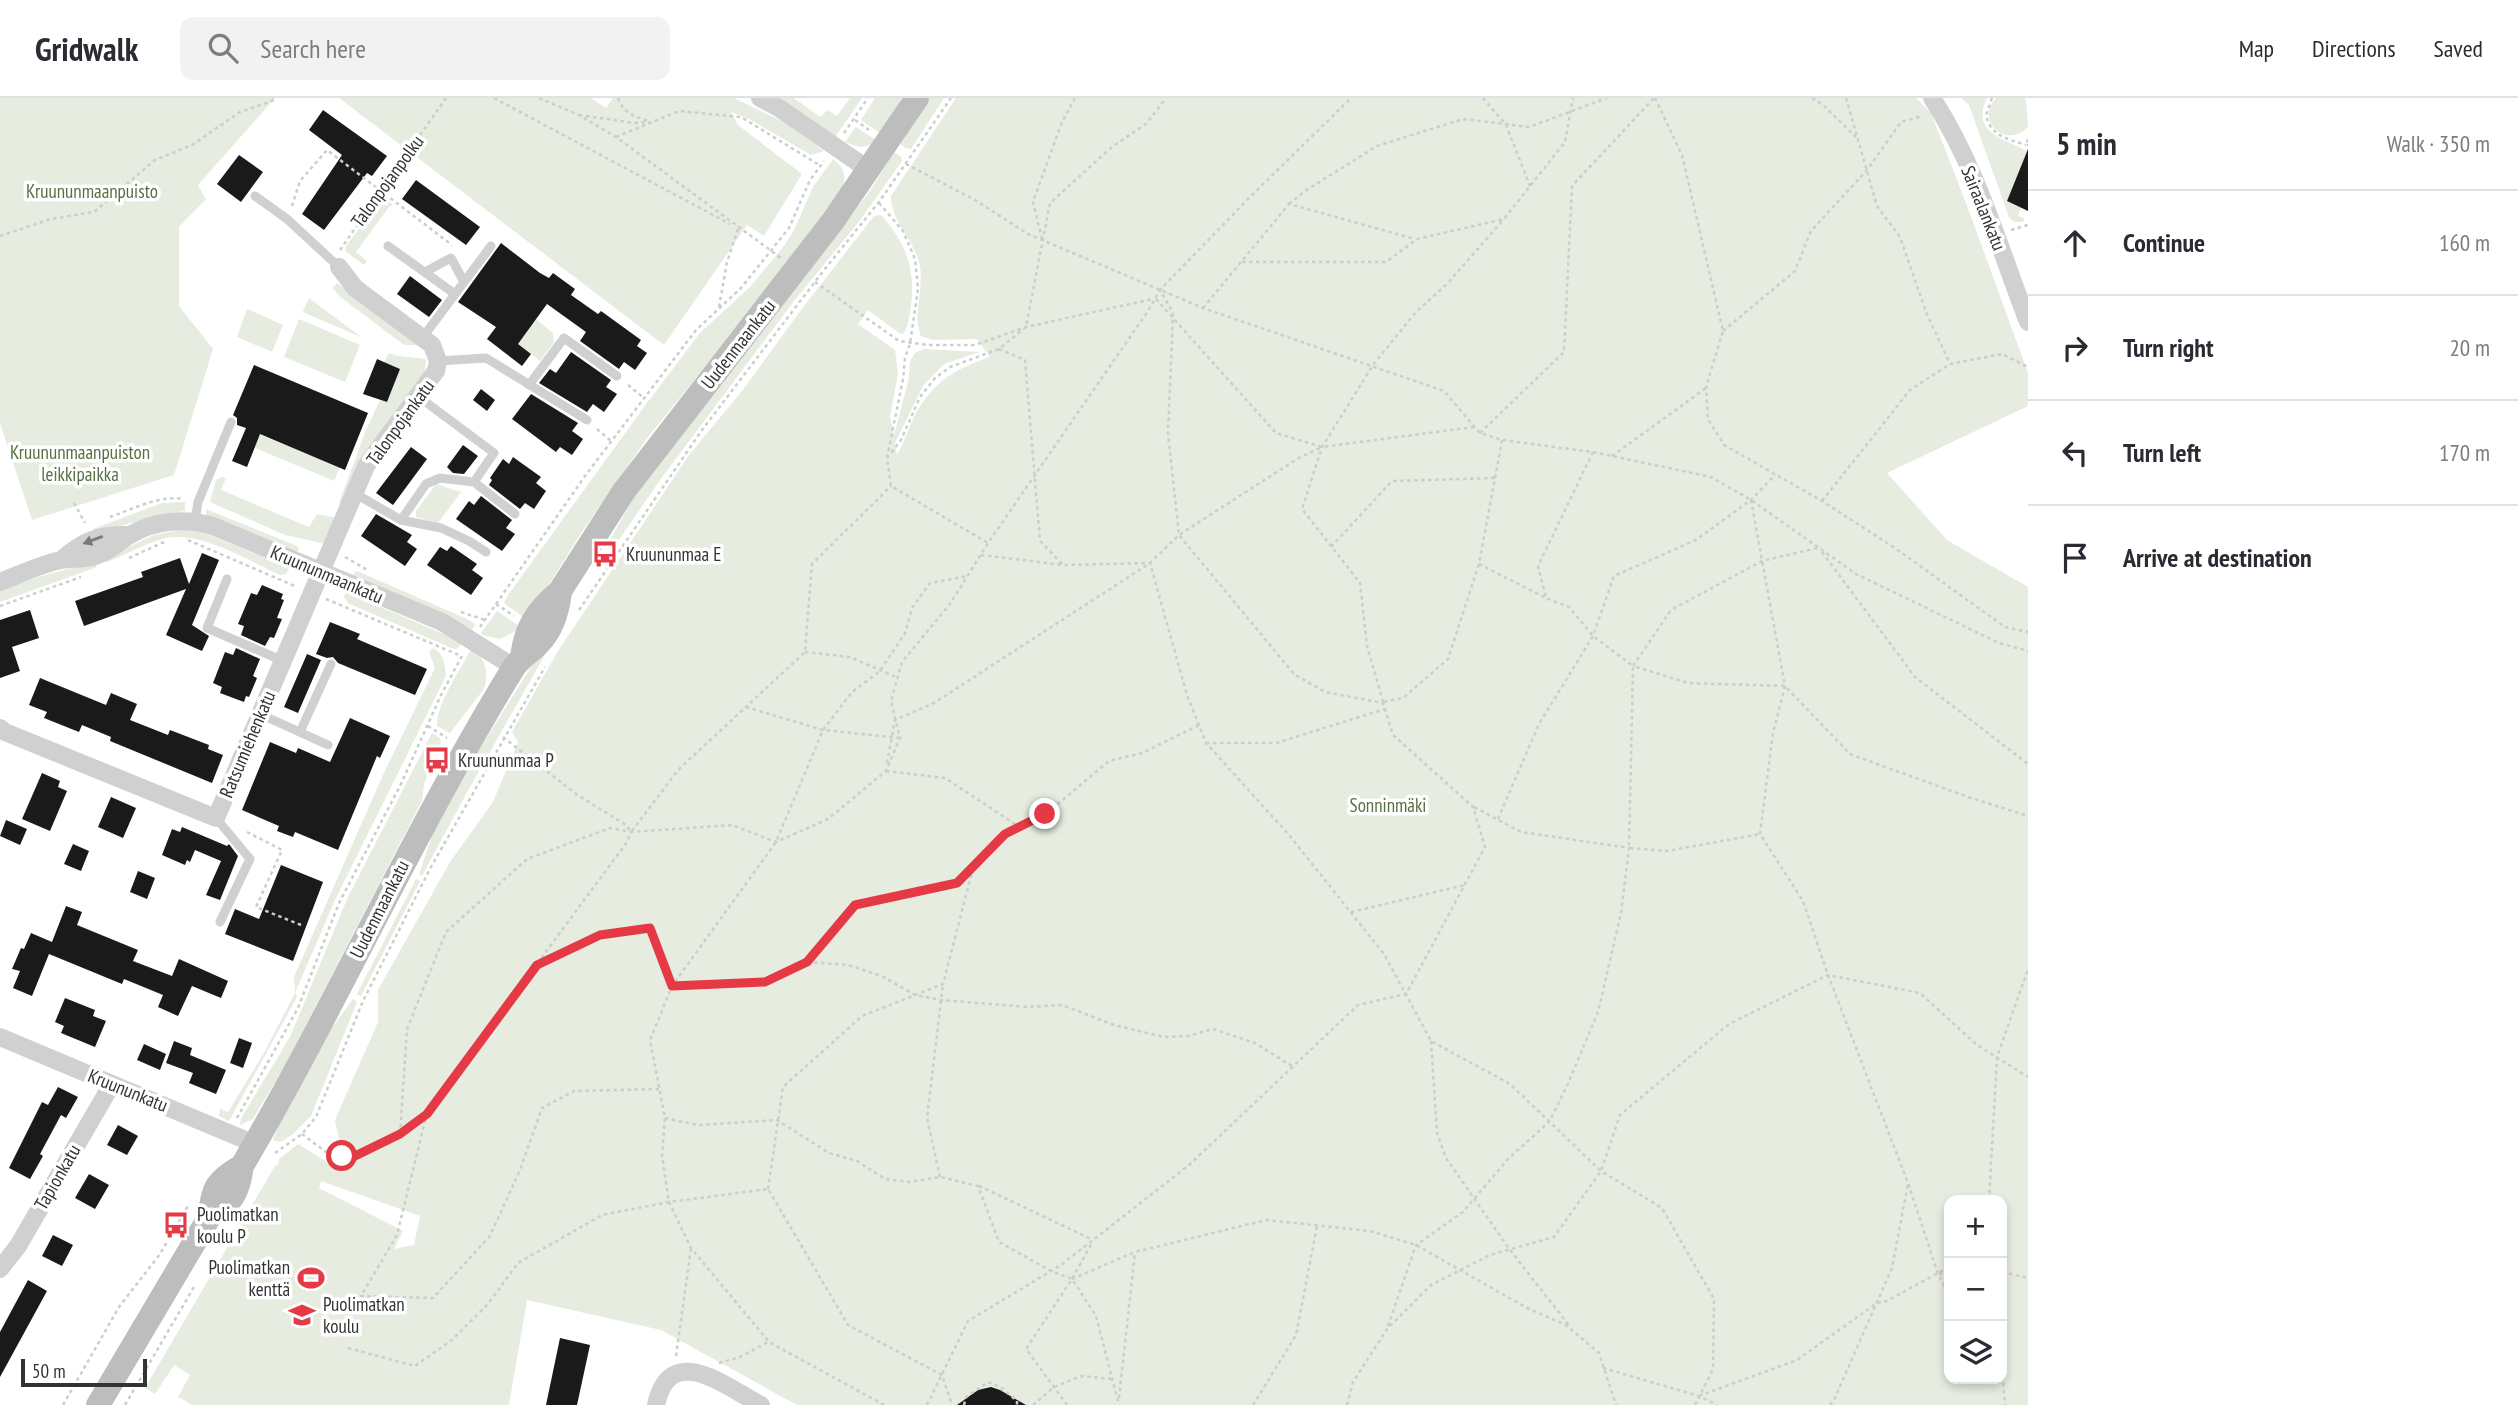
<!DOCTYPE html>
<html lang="en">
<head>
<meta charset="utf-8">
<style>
	:root { --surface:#fff; --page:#f2f2f3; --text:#2b2b33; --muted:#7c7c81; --line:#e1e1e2 }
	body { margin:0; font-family:"PT Sans Narrow",sans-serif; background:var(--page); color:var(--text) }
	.controls { position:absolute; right:21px; bottom:21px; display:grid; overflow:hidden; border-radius:14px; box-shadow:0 4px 10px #0003 }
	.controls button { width:63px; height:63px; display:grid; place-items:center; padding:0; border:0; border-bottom:2px solid var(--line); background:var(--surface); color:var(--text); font:35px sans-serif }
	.scale { position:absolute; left:21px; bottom:18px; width:126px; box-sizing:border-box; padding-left:7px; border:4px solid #333; border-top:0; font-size:19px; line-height:24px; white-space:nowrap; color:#333; -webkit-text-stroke:5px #fff; paint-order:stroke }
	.stop { position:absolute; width:21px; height:21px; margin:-16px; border:5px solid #e63946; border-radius:50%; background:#fff }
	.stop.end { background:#e63946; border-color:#fff; box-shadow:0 2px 7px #0008 }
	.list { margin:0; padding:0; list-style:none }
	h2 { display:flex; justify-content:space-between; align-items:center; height:91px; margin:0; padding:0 28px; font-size:30px }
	h2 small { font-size:23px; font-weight:400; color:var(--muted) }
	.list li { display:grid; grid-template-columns:46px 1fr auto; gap:21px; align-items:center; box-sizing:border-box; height:105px; padding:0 28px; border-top:2px solid var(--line) }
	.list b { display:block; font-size:26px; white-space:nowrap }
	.list em { font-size:23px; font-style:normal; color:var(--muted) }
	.icon { flex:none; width:38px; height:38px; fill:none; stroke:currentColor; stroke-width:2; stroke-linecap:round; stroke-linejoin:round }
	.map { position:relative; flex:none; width:2028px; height:1307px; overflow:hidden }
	header { display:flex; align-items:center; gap:42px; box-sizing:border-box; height:98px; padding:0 35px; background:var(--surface); border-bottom:2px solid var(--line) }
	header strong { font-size:33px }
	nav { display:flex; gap:38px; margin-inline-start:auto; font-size:24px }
	.search { width:490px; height:63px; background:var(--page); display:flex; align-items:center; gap:18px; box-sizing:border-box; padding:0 24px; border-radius:14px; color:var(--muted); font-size:26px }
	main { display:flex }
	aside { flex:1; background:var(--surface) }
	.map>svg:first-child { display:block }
	.green { fill:#e6ecdf; fill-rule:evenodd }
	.building { fill:#1a1a1a }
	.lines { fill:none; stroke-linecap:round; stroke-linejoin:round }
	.path { stroke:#cdcdcd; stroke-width:2.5; stroke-dasharray:3.5 3.5; stroke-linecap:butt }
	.lane { stroke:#d0d0d0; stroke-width:9 }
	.street { stroke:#d0d0d0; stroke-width:18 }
	.secondary { stroke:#bdbdbd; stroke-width:24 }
	.oneway { fill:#7a7a7a }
	.route { stroke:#e63946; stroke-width:9 }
	.labels { text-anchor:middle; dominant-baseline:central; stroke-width:7; stroke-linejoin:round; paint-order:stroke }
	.street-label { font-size:19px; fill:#333; stroke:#fff }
	.park-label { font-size:19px; fill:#56703f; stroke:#fff }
	.poi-label { font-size:19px; fill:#333; stroke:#fff; text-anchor:start }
</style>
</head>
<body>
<header>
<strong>Gridwalk</strong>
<div class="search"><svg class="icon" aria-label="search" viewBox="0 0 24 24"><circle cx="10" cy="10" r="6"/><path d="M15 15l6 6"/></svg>Search here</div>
<nav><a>Map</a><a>Directions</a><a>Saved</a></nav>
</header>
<main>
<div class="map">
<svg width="2028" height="1307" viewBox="0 0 2028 1307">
	<rect width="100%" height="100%" fill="#fff"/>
	<!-- green -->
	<path class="green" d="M0,0H275L198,87L206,101L179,129V208L213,251L174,377L32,422L0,325Z
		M339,0H591L606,10L613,0H734L786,25L824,53L811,57L749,21L731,14L738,27L802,76L764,138L747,127L664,247Z
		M780,0H794L820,19L828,12L837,18L850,0H862L835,39Z
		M875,0H902L880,35L861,22Z
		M930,0H944L911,51L905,50L900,46Z
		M956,0H1916L1931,15L1969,113L2028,275V308L1887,375L1947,442L2028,489V1307H797L661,1232L527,1202L509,1307H192L178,1299L190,1277L174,1267L155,1296L145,1290L275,1068L278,1067L279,1061L298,1046L335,1069L352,1059L339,1041L335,1022L378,924V892L450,764L493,704L518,644L512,634L558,553L689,357L742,293L801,212L874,118L881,117C905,144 916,170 911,207C910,216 909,225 905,233L903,236L899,235L868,212L858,226L895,252L898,276L890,318L894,337L909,280L910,263L915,255L924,251L980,254L944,266L923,288L895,345L897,357C905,344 909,327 917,313C936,282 957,270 990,259L977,241L933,242L921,238C912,220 924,190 920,168C915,142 891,125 891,98ZM321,1083L420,1118L414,1147L394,1151L403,1133L319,1090ZM1949,1102H2002V1281H1949Z
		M1961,0H1987C1970,34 2004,41 2027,53L2007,103L2021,110L2018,118L2025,121L2023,124H2014L2009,119L1969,7Z
		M1996,0H2024L2026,2L2028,29C2006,52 1974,23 1996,0Z
		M856,29L876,42C867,52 856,49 845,44Z
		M894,54L901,59L902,63L858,125L794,203L660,382L612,452L606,449L635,397L870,93Z
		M833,61C851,75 845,87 834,103L739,227L648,339L583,432L527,522L504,505L508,497L647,305L700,235L751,188L784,148L794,132L813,89Z
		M383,99L393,107L389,109L356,154L367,163L364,167L345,153L346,148Z
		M337,185L409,239L418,247H404L339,198L333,190Z
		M309,200L361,239L305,215L303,213Z
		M247,211L283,227L272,254L237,239Z
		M299,221L360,247L345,284L284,259Z
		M536,221L553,235L554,244L540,263L518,246Z
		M389,255L398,258L426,261L424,278L342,406L339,405L366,332L380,302L387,304L400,271L384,264Z
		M246,331L340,369L334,383L241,344Z
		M222,379L226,380L221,392L309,429L317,416L336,420L325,446L285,437L210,404L216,382Z
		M436,386L461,394L438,425L416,419V413Z
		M185,404V413L164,416L95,435L93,431L162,405Z
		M206,411L297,448L299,450L297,455L206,417Z
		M187,431L208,436L289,470L286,476L280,477C247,462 198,431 162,441C143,446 126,457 107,464L104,461L154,437Z
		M94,464L97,469L0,504V493L38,479Z
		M357,473L467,521L475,526L472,532L443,517L352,478Z
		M346,494L448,538L462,546L456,551L451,550L348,505L344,499Z
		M497,513L522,530L500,541L482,537L481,535Z
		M546,545L550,548L466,696L422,778L419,776L434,732L479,652Z
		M433,550C444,555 445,567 446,578L334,804L295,895L297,899L229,1023L219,1018L220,1011L228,1014L264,955L295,895L294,879L383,677L435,570L429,554Z
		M473,552C486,561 489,576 484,591L450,635L437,628C436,607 460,572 470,553Z
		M432,635L440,640L441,648L435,646L429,659L434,662L424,686L422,703L284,969L253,1021L240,1027L241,1020L290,939L348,799Z
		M416,781L420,783L361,898L357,896Z
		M353,901L357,904L311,1018L292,1037L280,1044L273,1042L280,1024L331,931Z"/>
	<!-- building -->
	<path class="building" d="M323,12L387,58L372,78L367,75L324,132L302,116L342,57L309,32Z
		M2028,51V113L2007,103Z
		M239,57L263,74L241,104L217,86Z
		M416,82L480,129L466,147L402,101Z
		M501,145L540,175L549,180L553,175L575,191L571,197L598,216L601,213L641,242L637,248L647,255L635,272L624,264L619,271L580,243L586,234L547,206L518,246L531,256L522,268L487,241L496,229L458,204Z
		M410,178L442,202L429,219L397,196Z
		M571,254L611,282L606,289L617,296L604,314L593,306L587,314L539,285L550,271L556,275Z
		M377,261L400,271L387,304L363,296Z
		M254,267L368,315L345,372L260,336L247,369L232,363L246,330L237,327V320L233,317Z
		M481,291L495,302L487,313L473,302Z
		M531,296L578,325L572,333L583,341L572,357L560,349L556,354L512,321Z
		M463,347L478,358L464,376L453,375L447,369Z
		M411,349L427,361L393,407L376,395Z
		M513,359L541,379L536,385L546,393L534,411L525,405L520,411L489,387L492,382L490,380L503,361L509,366Z
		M481,398L512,422L506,430L515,436L502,453L456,421L469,403L474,407Z
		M376,416L412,437L407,444L417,451L405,468L361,438Z
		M451,448L477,466L472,472L483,480L471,497L427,467L440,449L447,453Z
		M202,455L219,462L192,527L209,538L202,553L166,537L186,491L84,528L75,503L143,479L141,474L180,460L189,486Z
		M262,487L283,496L281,501L284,502L277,520L282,521L274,540L270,539L265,548L241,537L244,528L238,526L251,495L257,497Z
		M30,512L39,540L12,549L20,573L0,580V522Z
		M330,524L360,536L357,541L427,571L415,597L338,565L333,559L327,560L316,556Z
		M236,550L260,561L253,578L257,580L249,599L246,598L244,604L220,595L222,589L213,585L225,554L233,557Z
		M307,556L321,562L298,615L284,609Z
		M40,580L106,607L111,595L137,606L130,622L168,637L170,632L209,647L208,651L223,657L212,685L110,643L111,639L82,627L79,634L44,620L47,614L29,607Z
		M350,620L390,638L380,660L377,658L338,752L295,734L293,739L277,733L279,728L242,712L270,644L296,655L298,650L330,664Z
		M42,675L60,683L58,689L67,693L50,733L22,721Z
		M111,699L136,710L123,740L98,729Z
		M6,722L27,731L20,747L0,738Z
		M182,729L227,748L229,746L238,758L220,802L206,797L221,763L195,752L190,764L187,762L185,767L162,757L172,731L180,734Z
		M73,746L89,753L81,773L64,766Z
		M281,767L323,784L293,863L225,836L235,811L259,821Z
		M138,773L155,780L147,801L130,794Z
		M66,808L82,814L77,827L138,852L133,863L172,878L179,861L228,883L221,900L192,888L178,918L158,909L163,897L124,881L122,886L49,856L32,898L13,890L20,873L12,871L21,850L24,851L31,835L52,844Z
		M65,900L95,912L93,918L106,923L95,949L61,935L64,928L55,924Z
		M239,940L252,945L243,970L230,965Z
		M174,943L192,950L190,957L226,972L216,996L189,985L193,975L166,965Z
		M144,946L166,956L160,972L137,962Z
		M58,989L78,999L66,1020L61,1017L40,1056L43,1058L30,1081L9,1070L42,1004L48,1007Z
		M118,1027L138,1038L127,1057L107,1047Z
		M89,1076L109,1087L95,1111L75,1100Z
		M53,1137L73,1147L62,1168L42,1158Z
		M28,1182L47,1193L0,1279V1234Z
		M560,1240L590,1247L577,1307H546Z
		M991,1289L1000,1292L1026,1307H957L978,1292Z"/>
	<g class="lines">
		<!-- path -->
		<path class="path" d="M494,0L730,126
			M539,0L579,17L616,39L781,160
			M618,0C624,15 634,19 649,23
			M1483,0L1506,27L1530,88
			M1655,0L1682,57L1723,233L1706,289L1708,321L1724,347L1822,403L1895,450L2005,529L2028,534
			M1812,0L1823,7L1856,39
			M1846,0L1877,108L1900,139L1926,214L1950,266
			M1992,0L1986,17C1990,38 2008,41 2026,47
			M579,17L635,25L649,24
			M855,22L869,32
			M844,35L868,0
			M616,39L679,13L741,19L821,68
			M2028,41L2026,47H2028
			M906,66L975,102L1028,136L1203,210L1444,293L1480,335L1502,342L1593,354L1711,379L1751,402L1856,476L1999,545L2028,553
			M879,105L903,133L915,161L918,191L910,246L905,260L903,281L887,360L891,388L988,445
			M1289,106L1305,93L1377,48L1463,21L1529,29L1607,0
			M292,108L300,83L327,52L452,147
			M2011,132L2028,127
			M0,138L51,121L94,114L155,62L192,47L240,14L272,3L275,0
			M1042,141L1033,104L1062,24L1075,0
			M340,152L446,0
			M1242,164H1386L1417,141L1504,121L1565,44L1573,0
			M815,184L899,243L927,247H975L1026,229L1153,201
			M1159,193L1246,103L1351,0
			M1156,201L1276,335L1322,349L1474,329
			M719,209L727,164L738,131
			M1203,210L1289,106L1415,141
			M1723,233L1795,173L1811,133L1867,72L1901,24L1922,18
			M999,251L1025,262L1040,443L1062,466
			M628,287L644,300
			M597,331L611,343
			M1480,335L1564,254L1572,88L1654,0
			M1502,342L1479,466L1546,500
			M1593,354L1538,468L1546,500L1569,509L1593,538L1633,568L1629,750L1667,753L1760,736
			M1612,358L1706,290
			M887,360L901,342L920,299L935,280L950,269L999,251L1026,229L1050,105L1112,49L1147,25L1166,0
			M1751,402L1785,588L1773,635L1760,736L1803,803L1828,877L1908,1085L1938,1176L1949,1197
			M1822,403L1910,292L1950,266L2002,256L2028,269
			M74,405L85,425
			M110,419C133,411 159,397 184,401
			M188,442L297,489
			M1331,449L1392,383L1495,380
			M1817,450L1762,463L1671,512L1633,568L1688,585L1785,588L1850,656L1968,699L2028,718
			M1822,454L1915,579L2028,666
			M981,457L1063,467L1150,465L1187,597L1206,645L1289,737L1384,856L1431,943L1510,986L1601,1073L1662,1110L1714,1201L1713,1271L1695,1307
			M345,459L369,473
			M129,460L164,444
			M326,501L459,557
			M496,506L514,518
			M0,508L81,479
			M579,512L702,332L824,172L879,104L951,0
			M461,514L485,522
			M480,529L585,378L696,232L741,190L789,130L810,82L824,63
			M805,554L850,559L898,580
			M1383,604L1367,548L1360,485L1302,411L1322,349L1373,267L1416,214L1447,186L1504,121
			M1384,604L1403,600L1448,561L1479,466
			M746,609L823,632L900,640
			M428,628L447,640
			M503,639L576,696L626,727L631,734
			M1206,645H1276L1385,611
			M887,665L895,622L934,605L1150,465L1179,437L1297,361L1322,349
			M886,673L945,680L1018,728
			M1498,721L1539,626L1593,538L1614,478L1696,442L1751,402L1775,377
			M632,733L678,672L805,554L812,466L891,388
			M247,734L282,752L256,809L301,827
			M1351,814L1465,787
			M807,864L848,867L882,878L915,897L941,902L1027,909L1062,907L1114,927L1164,939L1188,938L1213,931L1255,945L1292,968
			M537,867L600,837L650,830L672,888L765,884L807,864L855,807L957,785L1005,736L1046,716L1109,663L1142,655L1199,627
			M1431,943L1437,1035L1446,1060L1510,1152L1569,1227
			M659,991L574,993L542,1010L520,1072L490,1138L433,1200L361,1198L397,1137L427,1015L627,744L631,734L732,727L776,744L828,721L886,673L900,640L891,603L902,564L950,506L988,445L1148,213L1160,192
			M237,1020L298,910L339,805L401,686L441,597L462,558
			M665,1020L698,1027L777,1022L829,1055L857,1063L885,1081L910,1084L940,1079L978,1088L999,1144L1051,1173L1072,1181L1096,1218L1119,1307
			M302,1036L326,1054L353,1059L400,1036L427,1015
			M400,1036L407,931L446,834L527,761L610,730L631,734
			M275,1055L302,1036L316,1019L363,903L431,769L545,569
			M940,1079L927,1020L943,886
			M979,1088L1093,1142
			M768,1091L783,989L862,918L943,886L973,770
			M1989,1102L1997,959L2028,871
			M2002,1174L2028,1180
			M1939,1176L1949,1175
			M1072,1181L1135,1154L1266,1122L1370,1133L1416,1147L1527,1210L1566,1227L1599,1255L1616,1307
			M1388,1228L1416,1147L1463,1114L1508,1061L1549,1024L1567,988L1598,914L1621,815L1629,750L1521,734L1474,709
			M348,1250L415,1268L452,1242L488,1206L518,1165L602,1117L669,1104L768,1091L848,1227L942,1277L952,1307
			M676,1258L691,1150
			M719,1265L740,1259L768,1244
			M1603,1270L1699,1298L1717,1307
			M2002,1271L2005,1307
			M1699,1298L1797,1262L1877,1205L1887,1203L1949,1169
			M1119,1300L1135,1154
			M63,1307L119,1209L160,1156L189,1106
			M125,1307L194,1189
			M884,1307L769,1244L691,1150L669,1104L662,1058L665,1020L650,942L672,888L776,744L823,632L852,594L880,573L905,535L912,510L930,485L968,478
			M927,1307L968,1223L1061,1167L1189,1067L1358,907L1406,896L1485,749L1473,709L1393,637L1383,605L1325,594L1294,576L1179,437L1168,336L1173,215L1160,192
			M964,1307L966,1299L988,1284L1002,1290L1017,1303V1307
			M1033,1307L1054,1289L1081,1278L1112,1281
			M1067,1307L1026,1251L1072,1181L1092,1145
			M1253,1307L1296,1237L1317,1128
			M1347,1307L1353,1284L1387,1231L1431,1187L1490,1157L1554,1139L1601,1073L1620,1017L1729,926L1828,877L1920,895L1977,947L2028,979
			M1830,1307L1834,1302L1892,1170L1908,1086"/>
		<!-- lane -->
		<path class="lane" d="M255,98L287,121L339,169
			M388,148L455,196
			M425,174L451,160L464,184
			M423,239L491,148
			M438,263L486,260L587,322
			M529,287L564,240L617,278
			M419,299L494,355L474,384
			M354,395L401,422L441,430L469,443L486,454
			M401,422L426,386L440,380L474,384L515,416
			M195,423L198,404L231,324
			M227,481L207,530L283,563
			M260,616L328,647
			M300,634L331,566
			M216,720L250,761L220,824"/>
		<!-- street -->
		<path class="street" d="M760,0L779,10L869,72
			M1932,0C1976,67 1999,149 2028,224
			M61,462C84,442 99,436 130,437
			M0,484C19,477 41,466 61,462C74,460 85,462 98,457C111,453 118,444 130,437C155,422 185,420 213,428L442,524L514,569
			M0,630L5,634L216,720L366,368L436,273L438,263L432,247L355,190L339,169
			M0,939L255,1046
			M0,1171L18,1148L112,986
			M656,1307C670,1242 726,1289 761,1307"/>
		<!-- secondary -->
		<path class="secondary" d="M522,559C526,528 537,513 560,493L624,393L833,123L917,0
			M210,1118C212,1090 217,1082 242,1068
			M98,1307L210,1118C233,1104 238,1095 242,1068C338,904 415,730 514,569C522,558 531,554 539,545C553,531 558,512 560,493"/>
	</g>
	<!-- one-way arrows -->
	<defs><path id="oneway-solid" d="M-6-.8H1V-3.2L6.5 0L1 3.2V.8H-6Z" transform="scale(1.75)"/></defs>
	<use class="oneway" href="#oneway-solid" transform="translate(93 442) rotate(159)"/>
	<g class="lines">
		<!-- route -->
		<path class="route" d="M342,1058L353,1059L400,1036L427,1016L537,867L600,837L650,830L672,888L765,884L807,864L855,807L957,785L1005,736L1045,716"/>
	</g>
	<!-- icons -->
	<defs>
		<g id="bus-bare" transform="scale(2.1)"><path d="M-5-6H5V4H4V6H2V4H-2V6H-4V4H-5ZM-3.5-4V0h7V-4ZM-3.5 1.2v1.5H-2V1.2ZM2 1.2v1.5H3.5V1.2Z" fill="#e63946" stroke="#fff" stroke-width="2.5" paint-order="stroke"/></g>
		<g id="stadium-bare" transform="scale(2.1)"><path d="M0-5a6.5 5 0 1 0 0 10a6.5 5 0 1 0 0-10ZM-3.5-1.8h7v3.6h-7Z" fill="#e63946" stroke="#fff" stroke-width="2.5" paint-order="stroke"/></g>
		<g id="school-bare" transform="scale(2.1)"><path d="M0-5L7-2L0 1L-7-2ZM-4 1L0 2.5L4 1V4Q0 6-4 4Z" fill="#e63946" stroke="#fff" stroke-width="2.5" paint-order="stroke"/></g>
	</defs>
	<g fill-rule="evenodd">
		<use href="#bus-bare" x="605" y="456"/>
		<use href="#bus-bare" x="437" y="662"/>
		<use href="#bus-bare" x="176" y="1127"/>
		<use href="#stadium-bare" x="311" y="1180"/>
		<use href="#school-bare" x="302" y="1217"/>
	</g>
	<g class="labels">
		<!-- street labels -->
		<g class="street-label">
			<text transform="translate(387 83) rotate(-54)">Talonpojanpolku</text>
			<text transform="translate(1984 110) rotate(68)">Sairaalankatu</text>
			<text transform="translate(738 246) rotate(-52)">Uudenmaankatu</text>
			<text transform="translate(400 324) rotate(-54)">Talonpojankatu</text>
			<text transform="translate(327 476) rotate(23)">Kruununmaankatu</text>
			<text transform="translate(247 646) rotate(-67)">Ratsumiehenkatu</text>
			<text transform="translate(379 811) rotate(-63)">Uudenmaankatu</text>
			<text transform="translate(128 992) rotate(22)">Kruununkatu</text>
			<text transform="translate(57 1079) rotate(-60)">Tapionkatu</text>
		</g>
		<!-- park labels -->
		<g class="park-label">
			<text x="92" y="93">Kruununmaanpuisto</text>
			<text x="80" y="354">Kruununmaanpuiston<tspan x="80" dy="22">leikkipaikka</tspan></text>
			<text x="1388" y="707">Sonninmäki</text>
		</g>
		<!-- poi labels -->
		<g class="poi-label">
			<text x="626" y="456">Kruununmaa E</text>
			<text x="458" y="662">Kruununmaa P</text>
			<text x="197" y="1116">Puolimatkan<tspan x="197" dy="22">koulu P</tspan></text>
			<text x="290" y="1169" text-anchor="end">Puolimatkan<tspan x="290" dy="22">kenttä</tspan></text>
			<text x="323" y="1206">Puolimatkan<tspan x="323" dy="22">koulu</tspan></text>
		</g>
	</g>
</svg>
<div class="controls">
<button>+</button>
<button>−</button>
<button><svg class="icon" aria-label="layers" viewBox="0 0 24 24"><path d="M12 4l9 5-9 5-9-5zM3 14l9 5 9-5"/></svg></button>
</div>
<div class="scale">50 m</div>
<div class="stop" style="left:342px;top:1058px"></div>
<div class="stop end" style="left:1045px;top:716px"></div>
</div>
<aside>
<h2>5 min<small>Walk · 350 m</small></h2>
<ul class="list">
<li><svg class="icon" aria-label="ahead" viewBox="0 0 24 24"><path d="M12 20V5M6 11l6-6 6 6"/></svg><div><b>Continue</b></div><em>160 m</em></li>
<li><svg class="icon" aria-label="right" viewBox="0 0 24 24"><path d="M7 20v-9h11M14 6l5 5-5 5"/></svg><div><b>Turn right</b></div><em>20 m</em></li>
<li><svg class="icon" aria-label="left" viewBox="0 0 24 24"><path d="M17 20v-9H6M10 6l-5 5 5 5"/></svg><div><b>Turn left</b></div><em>170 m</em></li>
<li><svg class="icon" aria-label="arrive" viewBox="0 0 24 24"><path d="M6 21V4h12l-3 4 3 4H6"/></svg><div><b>Arrive at destination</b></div></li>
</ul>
</aside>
</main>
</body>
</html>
